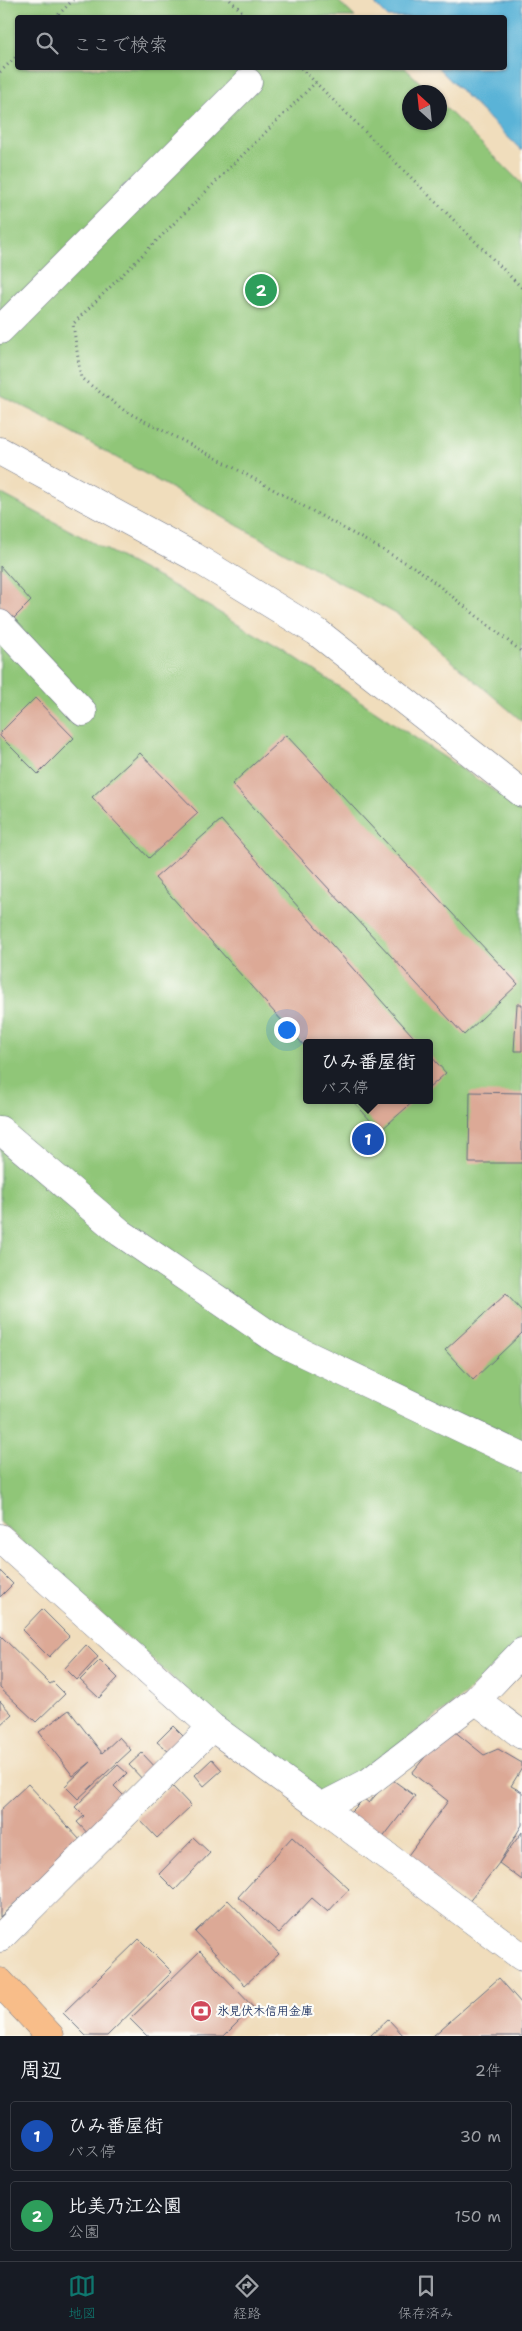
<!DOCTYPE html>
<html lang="ja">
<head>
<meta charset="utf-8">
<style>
	:root { --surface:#171b24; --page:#242831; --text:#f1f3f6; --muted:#9ea1a6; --line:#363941; --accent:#0f766e }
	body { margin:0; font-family:"Shantell Sans","Klee One",sans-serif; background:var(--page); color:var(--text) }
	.compass { position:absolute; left:402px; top:85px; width:45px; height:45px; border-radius:50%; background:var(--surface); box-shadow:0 1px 4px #0004; rotate:333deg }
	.you { position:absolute; left:286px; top:1029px; width:18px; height:18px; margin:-12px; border:4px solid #fff; border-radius:50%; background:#1a73e8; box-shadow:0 0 0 8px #1a73e833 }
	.badge { display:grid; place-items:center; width:32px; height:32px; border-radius:50%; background:var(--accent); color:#fff; font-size:16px; font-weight:700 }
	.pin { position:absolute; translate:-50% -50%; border:2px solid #fff; box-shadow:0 1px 5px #0006 }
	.popup { position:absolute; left:303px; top:1039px; width:130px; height:65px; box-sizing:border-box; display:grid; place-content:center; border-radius:5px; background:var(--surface); filter:drop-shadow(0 1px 4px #0005); font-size:16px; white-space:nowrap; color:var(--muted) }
	.popup b { font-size:19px; color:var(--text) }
	.popup::after { content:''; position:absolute; left:50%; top:100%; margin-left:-10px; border:10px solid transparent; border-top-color:var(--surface) }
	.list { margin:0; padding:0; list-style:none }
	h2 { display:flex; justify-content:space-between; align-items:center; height:65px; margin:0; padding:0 20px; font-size:21px }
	h2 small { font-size:16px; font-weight:400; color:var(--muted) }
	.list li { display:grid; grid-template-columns:32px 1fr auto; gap:15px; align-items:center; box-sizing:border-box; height:70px; margin:0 10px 10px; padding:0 10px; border:1px solid var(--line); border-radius:5px }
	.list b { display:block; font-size:19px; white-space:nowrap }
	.list p { margin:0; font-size:16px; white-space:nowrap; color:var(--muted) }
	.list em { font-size:16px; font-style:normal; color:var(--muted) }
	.icon { flex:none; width:28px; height:28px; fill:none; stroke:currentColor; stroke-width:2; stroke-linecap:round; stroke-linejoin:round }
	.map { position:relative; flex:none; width:522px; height:2036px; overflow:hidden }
	.search { position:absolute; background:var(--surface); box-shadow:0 1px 4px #0004; left:15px; right:15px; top:15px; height:55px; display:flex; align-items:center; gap:12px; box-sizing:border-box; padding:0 18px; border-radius:5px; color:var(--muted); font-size:19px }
	.sheet { height:225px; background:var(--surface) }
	nav { display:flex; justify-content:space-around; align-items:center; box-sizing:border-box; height:70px; border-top:1px solid var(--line); background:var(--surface); font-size:14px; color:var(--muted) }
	nav a { display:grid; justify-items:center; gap:2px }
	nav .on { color:var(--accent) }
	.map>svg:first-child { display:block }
	.green { fill:#90c678; stroke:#567a6b; fill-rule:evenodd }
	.water { fill:#5ab3d7; stroke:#3a719a }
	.building { fill:#dca996 }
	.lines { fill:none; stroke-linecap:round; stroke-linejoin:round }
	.minor-casing { stroke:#666c7f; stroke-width:29 }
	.major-casing { stroke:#666c7f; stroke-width:29 }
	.path { stroke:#666c7f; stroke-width:3; stroke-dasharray:1 4; stroke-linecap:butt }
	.minor { stroke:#fff; stroke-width:28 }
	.major { stroke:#f8bd89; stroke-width:28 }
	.labels { text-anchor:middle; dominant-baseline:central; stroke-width:4.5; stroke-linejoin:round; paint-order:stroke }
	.poi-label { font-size:12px; font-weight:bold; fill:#1b2f5e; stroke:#fdfcf7; text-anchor:start }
</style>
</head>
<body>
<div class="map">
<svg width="522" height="2036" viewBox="0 0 522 2036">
	<rect width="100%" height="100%" fill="#fdfcf7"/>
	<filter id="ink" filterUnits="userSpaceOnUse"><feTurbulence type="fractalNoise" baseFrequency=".02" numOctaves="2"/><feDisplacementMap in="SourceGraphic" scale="10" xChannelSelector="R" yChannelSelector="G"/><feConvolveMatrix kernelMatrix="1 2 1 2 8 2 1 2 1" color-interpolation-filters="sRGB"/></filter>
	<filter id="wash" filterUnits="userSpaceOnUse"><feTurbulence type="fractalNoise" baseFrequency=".0096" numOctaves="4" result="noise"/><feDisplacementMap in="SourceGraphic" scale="20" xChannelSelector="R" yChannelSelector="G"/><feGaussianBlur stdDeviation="1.12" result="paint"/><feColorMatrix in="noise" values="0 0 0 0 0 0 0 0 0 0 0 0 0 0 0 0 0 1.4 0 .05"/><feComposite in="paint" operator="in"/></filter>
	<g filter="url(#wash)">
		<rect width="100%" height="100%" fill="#f0ddbc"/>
		<!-- green -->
		<path class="green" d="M0,0H337L355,17L18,18V68H405L430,92H410V122H440V102L522,184V721L398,615L40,415L0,395Z
			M0,493L176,587L296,658L508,800L522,814V1638L467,1693L360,1775L320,1795L219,1720L0,1522ZM307,1043H429V1100H307Z"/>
		<!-- water -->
		<path class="water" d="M371,0H522V151L438,68H504V18L388,17Z"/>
		<g id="blocks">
			<!-- building -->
			<path class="building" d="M0,566L31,601L11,621L0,609Z
				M35,698L74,738L38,774L0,736V733Z
				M286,735L518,984L464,1035L232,784Z
				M140,753L198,813L149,858L92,797Z
				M221,820L419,1043H307V1049L155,878Z
				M517,1004H522V1051H514Z
				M429,1054L446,1073L429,1088Z
				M470,1092L522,1093V1163H469Z
				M352,1100H415L380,1131Z
				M506,1294L522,1311V1333L473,1380L445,1350Z
				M0,1571L13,1584L0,1597Z
				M42,1609L69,1636L49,1657L22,1630Z
				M0,1635L50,1684L53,1682L65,1694L36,1722L0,1688Z
				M86,1645L98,1657L77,1680L65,1668Z
				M100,1660L118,1678L99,1698L80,1680Z
				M0,1701L12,1714L0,1725Z
				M69,1710L102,1753L119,1737L131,1750L78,1799L65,1786L91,1762L73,1776L39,1732Z
				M173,1726L184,1737L169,1752L157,1742Z
				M449,1727L484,1755L498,1749L522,1763V1768L511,1786L522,1792V1825L499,1863L468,1903L406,1858L448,1801L412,1773Z
				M142,1753L159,1771L146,1783L129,1765Z
				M212,1759L222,1770L204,1786L195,1775Z
				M118,1765L127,1773L114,1786L129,1801L92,1838L77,1822L84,1816L75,1807Z
				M390,1778L415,1796L381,1840L349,1814L364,1799L369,1803Z
				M28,1784L81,1841L0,1917V1810Z
				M172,1786L191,1806L157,1838L138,1818Z
				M522,1832V1880L499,1863Z
				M292,1837L349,1889L328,1912L312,1898L279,1933L238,1897Z
				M194,1838L210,1853L175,1890L159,1874Z
				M228,1900L279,1954L245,1985L195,1932Z
				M139,1939L172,1972L107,2036H86L63,2013Z
				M200,1951L253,2007L224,2036H147L130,2019Z
				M499,1978L522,2004V2036H433Z
				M388,2019L404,2036H370Z"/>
		</g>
	</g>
	<g filter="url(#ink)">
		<use href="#blocks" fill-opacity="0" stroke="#666c7f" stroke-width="1"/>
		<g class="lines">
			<!-- minor casing -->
			<g class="minor-casing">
				<path id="minor" d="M0,330L248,82
					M0,451L193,556L317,632L522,793
					M0,624L83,712
					M0,1130L121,1233L280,1342L522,1457
					M0,1538L212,1727L321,1807L369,1782L476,1700L522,1652
					M476,1700L522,1735
					M321,1807L522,1957
					M0,1938L212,1727"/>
			</g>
			<!-- major casing -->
			<g class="major-casing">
				<path id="major" d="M0,1982L50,2036"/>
			</g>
			<!-- path -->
			<path class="path" d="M230,0L249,18
				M55,18L73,0
				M301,68L522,288
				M0,72L18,55
				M316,82L73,324L81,378L125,411L220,460L419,570L522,652"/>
			<!-- minor -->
			<use href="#minor" class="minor"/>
			<!-- major -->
			<use href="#major" class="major"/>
		</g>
	</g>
	<!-- icons -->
	<defs>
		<g id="bank-disc" transform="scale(1.125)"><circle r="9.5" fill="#d1495b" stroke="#fdfcf7"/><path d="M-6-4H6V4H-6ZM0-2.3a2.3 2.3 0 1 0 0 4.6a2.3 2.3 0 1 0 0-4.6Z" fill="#fff"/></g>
	</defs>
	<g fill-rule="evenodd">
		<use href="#bank-disc" x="201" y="2011"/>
	</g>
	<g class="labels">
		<!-- poi labels -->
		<g class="poi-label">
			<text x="217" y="2011">氷見伏木信用金庫</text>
		</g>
	</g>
</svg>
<svg class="compass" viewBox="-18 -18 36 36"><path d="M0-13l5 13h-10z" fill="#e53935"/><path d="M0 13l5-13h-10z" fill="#9ea1a6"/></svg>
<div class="you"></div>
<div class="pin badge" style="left:368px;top:1139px;background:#1a4fb4">1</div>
<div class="popup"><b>ひみ番屋街</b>バス停</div>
<div class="pin badge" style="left:261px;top:290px;background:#2e9e5b">2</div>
<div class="search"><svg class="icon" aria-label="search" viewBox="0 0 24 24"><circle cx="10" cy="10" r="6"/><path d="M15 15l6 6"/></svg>ここで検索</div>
</div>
<section class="sheet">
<h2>周辺<small>2件</small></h2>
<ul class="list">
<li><span class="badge" style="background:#1a4fb4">1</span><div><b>ひみ番屋街</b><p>バス停</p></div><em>30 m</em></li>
<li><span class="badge" style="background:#2e9e5b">2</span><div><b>比美乃江公園</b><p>公園</p></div><em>150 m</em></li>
</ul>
</section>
<nav>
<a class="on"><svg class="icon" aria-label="map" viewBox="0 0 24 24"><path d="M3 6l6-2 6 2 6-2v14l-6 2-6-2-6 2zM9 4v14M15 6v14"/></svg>地図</a>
<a><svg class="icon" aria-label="directions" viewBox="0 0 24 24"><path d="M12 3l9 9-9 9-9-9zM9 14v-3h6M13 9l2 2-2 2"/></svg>経路</a>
<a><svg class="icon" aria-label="saved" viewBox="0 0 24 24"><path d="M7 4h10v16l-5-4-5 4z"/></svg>保存済み</a>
</nav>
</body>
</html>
